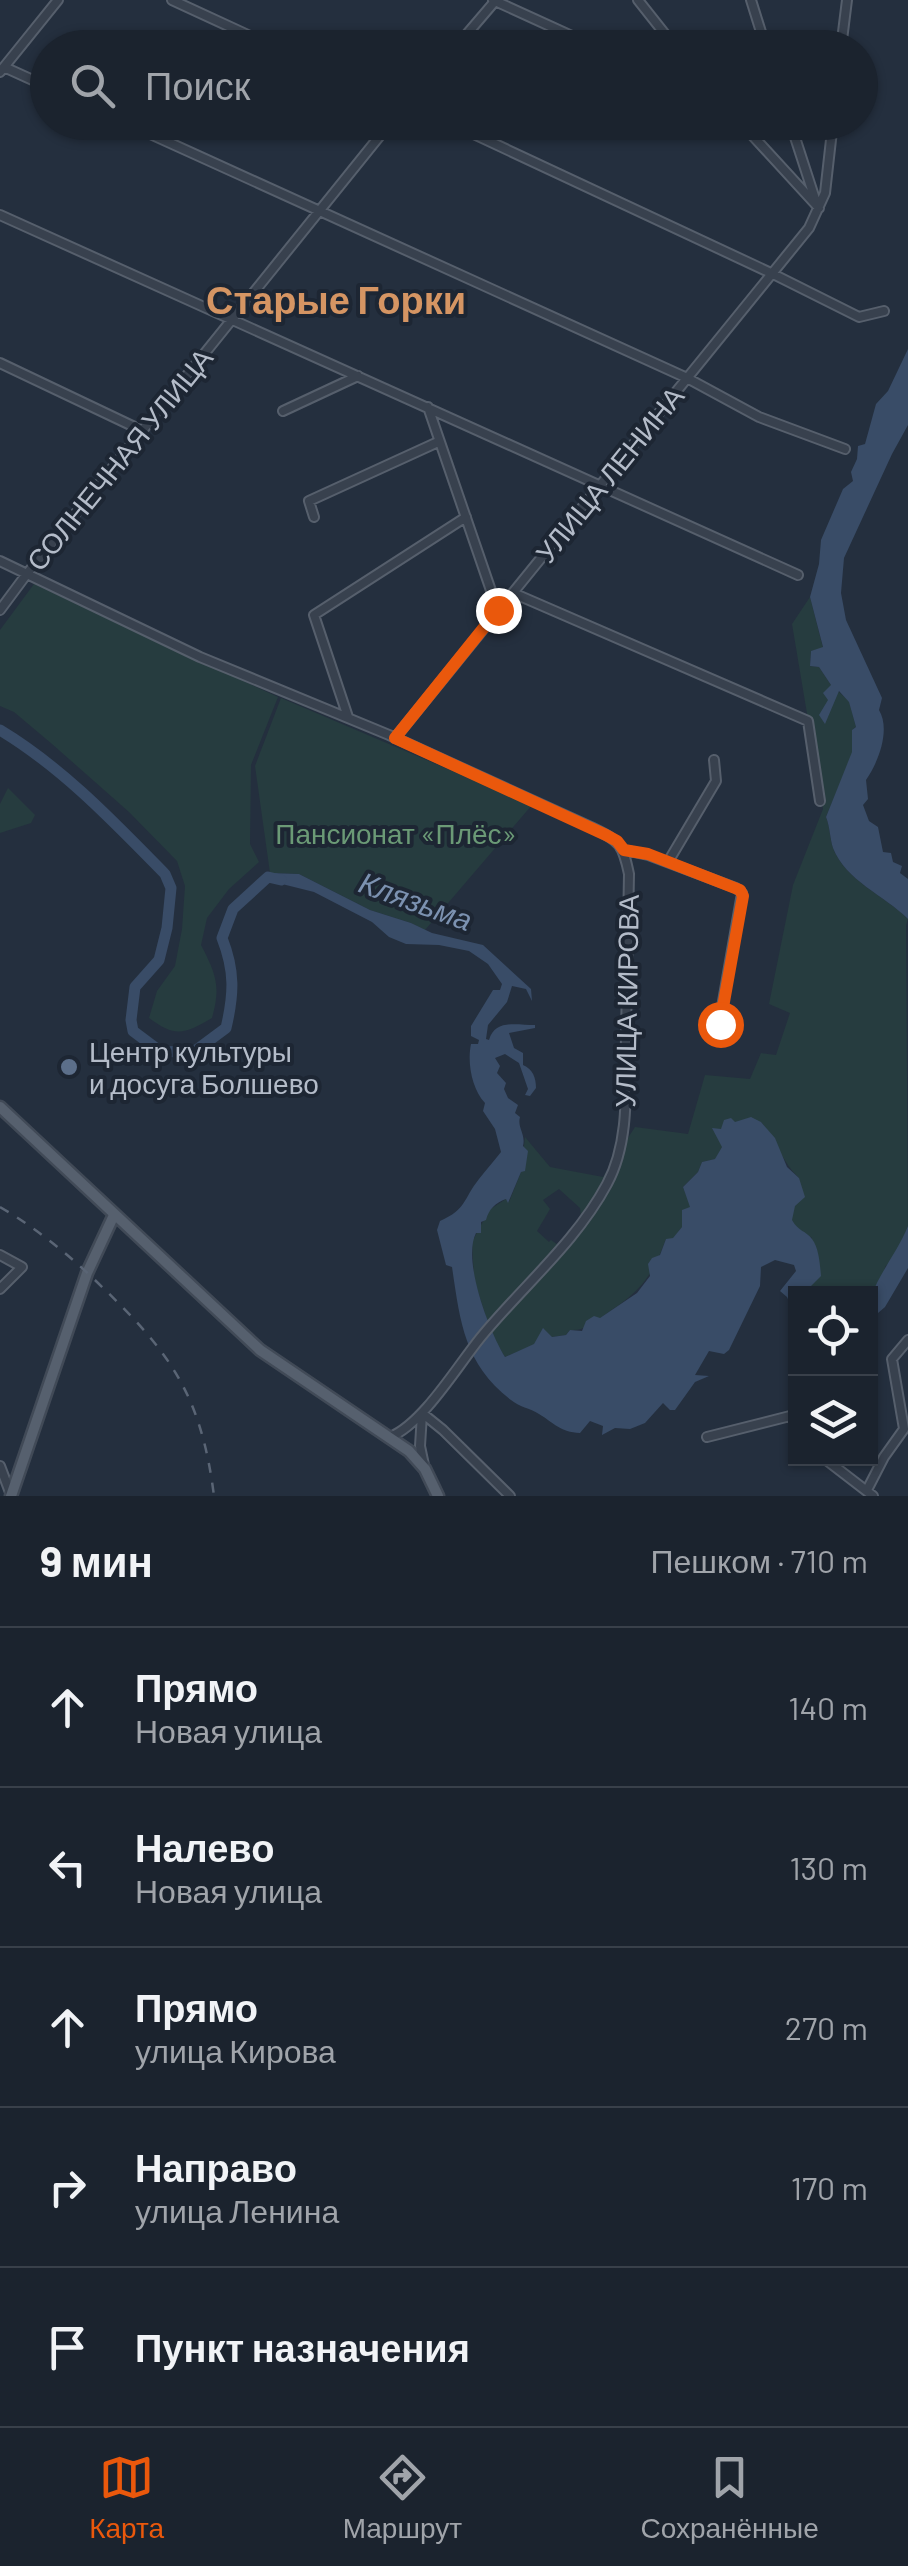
<!DOCTYPE html>
<html lang="ru">
<head>
<meta charset="utf-8">
<style>
	:root { --surface:#1b232e; --page:#242b36; --text:#f1f3f6; --muted:#a0a4aa; --line:#39404a; --accent:#ea580c }
	body { margin:0; font-family:Barlow,sans-serif; background:var(--page); color:var(--text) }
	.controls { position:absolute; right:30px; bottom:30px; display:grid; overflow:hidden; border-radius:0px; box-shadow:0 2px 8px #0004 }
	.controls button { width:90px; height:90px; display:grid; place-items:center; padding:0; border:0; border-bottom:2px solid var(--line); background:var(--surface); color:var(--text); font:50px sans-serif }
	.stop { position:absolute; width:30px; height:30px; margin:-22px; border:8px solid #ea580c; border-radius:50%; background:#fff }
	.stop.end { background:#ea580c; border-color:#fff; box-shadow:0 2px 10px #0008 }
	.list { margin:0; padding:0; list-style:none }
	h2 { display:flex; justify-content:space-between; align-items:center; height:130px; margin:0; padding:0 40px; font-size:42px }
	h2 small { font-size:32px; font-weight:400; color:var(--muted) }
	.list li { display:grid; grid-template-columns:65px 1fr auto; gap:30px; align-items:center; box-sizing:border-box; height:160px; padding:0 40px; border-top:2px solid var(--line) }
	.list b { display:block; font-size:38px; white-space:nowrap }
	.list p { margin:0; font-size:32px; white-space:nowrap; color:var(--muted) }
	.list em { font-size:32px; font-style:normal; color:var(--muted) }
	.icon { flex:none; width:55px; height:55px; fill:none; stroke:currentColor; stroke-width:2; stroke-linecap:round; stroke-linejoin:round }
	.map { position:relative; flex:none; width:908px; height:1496px; overflow:hidden }
	.search { position:absolute; background:var(--surface); box-shadow:0 2px 8px #0004; left:30px; right:30px; top:30px; height:110px; display:flex; align-items:center; gap:25px; box-sizing:border-box; padding:0 35px; border-radius:55px; color:var(--muted); font-size:38px }
	.sheet { height:930px; background:var(--surface) }
	nav { display:flex; justify-content:space-around; align-items:center; box-sizing:border-box; height:140px; border-top:2px solid var(--line); background:var(--surface); font-size:28px; color:var(--muted) }
	nav a { display:grid; justify-items:center; gap:5px }
	nav .on { color:var(--accent) }
	.map>svg:first-child { display:block }
	.green { fill:#263c3f; fill-rule:evenodd }
	.water { fill:#394c67 }
	.lines { fill:none; stroke-linecap:round; stroke-linejoin:round }
	.river { stroke:#394c67; stroke-width:11 }
	.minor-casing { stroke:#565f6c; stroke-width:12 }
	.major-casing { stroke:#414a57; stroke-width:15 }
	.minor { stroke:#38414e; stroke-width:8 }
	.major { stroke:#56606e; stroke-width:10 }
	.rail { stroke:#5a6575; stroke-width:2.5; stroke-dasharray:10 10; stroke-linecap:butt }
	.route { stroke:#ea580c; stroke-width:12 }
	.service-dot { fill:#5c6f8a; stroke:#1d2633; stroke-width:4 }
	.labels { text-anchor:middle; dominant-baseline:central; stroke-width:8; stroke-linejoin:round; paint-order:stroke }
	.street-label { font-size:28px; fill:#b4bcc9; stroke:#1d2633 }
	.park-label { font-size:28px; fill:#6b9a76; stroke:#1d2633 }
	.poi-label { font-size:28px; fill:#b4bcc9; stroke:#1d2633; text-anchor:start }
	.water-label { font-size:30px; font-style:italic; fill:#7c92b1; stroke:#1d2633 }
	.district-label { font-size:38px; font-weight:bold; fill:#d59563; stroke:#1d2633 }
</style>
</head>
<body>
<div class="map">
<svg width="908" height="1496" viewBox="0 0 908 1496">
	<rect width="100%" height="100%" fill="#242f3e"/>
	<!-- green -->
	<path class="green" d="M34,584L278,697L251,765L250,844L259,862L229,889L207,918L201,945C216,974 221,986 212,1018C184,1034 176,1038 149,1018L157,991L175,966L182,929L185,886L177,861L129,812L52,744L14,712L0,706V630Z
		M810,597L823,648L811,651L810,666L819,667L831,685L849,701L856,727L852,730L853,752L826,817C830,827 830,839 833,848C846,881 884,895 908,919L906,925L908,1226L902,1242L894,1257L885,1267L884,1273L871,1297L870,1294L814,1293L811,1286L812,1238L797,1228L791,1220L799,1178C782,1162 776,1140 761,1122L722,1147L716,1159L702,1162L698,1172L683,1187L691,1207L682,1227L673,1239H666C651,1279 640,1291 606,1314C593,1323 585,1331 570,1330L566,1335L552,1337L505,1357L492,1336L474,1279L472,1242L489,1210L506,1199L509,1202L521,1172L525,1137L550,1167L603,1177L635,1127L688,1134L705,1075L750,1079L761,1053L776,1055L790,1013L769,1004L793,885L823,809L792,624ZM559,1189L580,1208L581,1216L558,1245L551,1240L549,1242L537,1231L550,1209L543,1200Z
		M281,698L532,805L425,930L411,923L370,910L299,874L270,873L255,766Z
		M8,788L35,815L31,823L0,833V804Z"/>
	<!-- water -->
	<path class="water" d="M908,349V425L892,454L844,558L841,593L846,620L882,698L879,710C891,730 878,763 866,780L868,799L863,805L869,821L878,827L883,852L891,853L893,862L902,866L900,873L908,879V919C884,895 846,881 833,848C830,839 830,827 826,817L852,752V730L856,727L849,702L839,691L825,724L819,715L828,700L823,693L831,685L819,667L810,666L811,651L823,647L810,597L819,564L821,540L843,489L853,481L851,472L857,459L858,446L865,444L876,404L888,391Z
		M270,873L299,874L370,910L411,923L432,933L483,945L531,989L532,1001L526,989L512,986L507,1002L488,1025L486,1039L489,1040C495,1019 516,1025 535,1025V1028L509,1033L514,1048L523,1053V1065C533,1069 536,1078 536,1088L530,1096L525,1095L528,1089L519,1063L505,1054L495,1058L500,1066L497,1073L506,1083L504,1089L508,1098L518,1105L515,1113L520,1117C517,1128 526,1134 523,1146L528,1151L525,1171L521,1172L508,1203L506,1199C495,1203 489,1209 486,1220L481,1222V1233H476C462,1260 489,1331 505,1357L534,1344L543,1328L552,1337L566,1335L570,1330L582,1331L586,1321L594,1316L600,1318L637,1293L650,1276L648,1264L652,1258L660,1255L666,1239L673,1238L682,1227V1210L690,1207L683,1187L698,1172L702,1162L715,1159L722,1147L712,1128L721,1129L724,1120L731,1118L735,1122L751,1117L761,1122L775,1138L787,1167L799,1178L805,1197L795,1206L792,1220C798,1231 806,1231 812,1239C819,1248 820,1265 821,1276L811,1286L814,1293L796,1294L795,1314L787,1297L780,1291L796,1271L794,1265L775,1260L761,1267L760,1286L729,1350L724,1354L709,1351L695,1375L709,1376L695,1382L675,1410H670L663,1403L645,1423L630,1429L615,1428L602,1435L603,1426L590,1421L580,1433C560,1432 554,1423 539,1414C530,1408 519,1407 511,1400C464,1364 460,1321 452,1267L446,1265L437,1230L440,1221C467,1209 463,1199 479,1179C486,1170 494,1161 501,1152L495,1129L483,1111L485,1103C472,1089 467,1063 471,1044H478L479,1040L471,1036V1026L493,990H500L502,984L488,964L469,951L439,945L406,944L389,937L372,922L314,892L266,880Z
		M908,1226V1268L885,1307L871,1319C871,1311 869,1301 872,1294C882,1269 898,1251 908,1226Z"/>
	<g class="lines">
		<!-- river -->
		<path class="river" d="M0,730C63,768 114,822 165,874L171,888L167,928L159,960L135,987L131,1020L133,1031L161,1052L195,1051L226,1028C234,994 235,971 222,938L233,909L268,877L281,880"/>
		<!-- minor casing -->
		<g class="minor-casing">
			<path id="minor" d="M172,0L276,48
				M493,0L598,48
				M638,0L676,48
				M751,0L766,48
				M455,48L496,0
				M841,48L847,0
				M4,67L48,87
				M0,72L58,0
				M124,122L687,378L759,417L845,449
				M448,122L773,274L859,317L884,311
				M740,122L819,208
				M790,122L815,199
				M0,215L798,575
				M0,363L143,431
				M428,407L498,611
				M283,411L358,376
				M314,517L309,501L438,442
				M0,561L200,657L389,735L593,828C620,841 623,845 629,874C628,927 627,981 626,1034C625,1083 631,1140 607,1184C576,1242 523,1286 481,1337C458,1365 423,1424 390,1437
				M513,593L808,721L820,801
				M0,610L26,575L391,122
				M348,717L314,615L466,517
				M395,738L809,228L825,193L833,122
				M624,850L648,855L736,888L742,893L719,1024
				M668,862L716,781L714,760
				M0,1255L22,1267L0,1289
				M422,1413L443,1430L510,1496
				M422,1414L420,1446L424,1465
				M707,1437L790,1416L796,1419
				M825,1459L873,1496
				M0,1466L11,1495
				M867,1490L884,1457L904,1429L892,1359L908,1340"/>
		</g>
		<!-- major casing -->
		<g class="major-casing">
			<path id="major" d="M0,1107L260,1350L409,1451L425,1469L438,1496
				M11,1496L87,1273L114,1215"/>
		</g>
		<!-- minor -->
		<use href="#minor" class="minor"/>
		<!-- major -->
		<use href="#major" class="major"/>
		<!-- rail -->
		<path class="rail" d="M0,1207C36,1228 68,1254 98,1283C170,1352 201,1394 214,1496"/>
	</g>
	<g class="lines">
		<!-- route -->
		<path class="route" d="M498,610L395,738L606,835L617,841L624,850L648,854L740,890L743,896L720,1024"/>
	</g>
	<!-- markers -->
	<circle class="service-dot" cx="69" cy="1067" r="10"/>
	<g class="labels">
		<!-- street labels -->
		<g class="street-label">
			<text transform="translate(119 459) rotate(-51)">СОЛНЕЧНАЯ УЛИЦА</text>
			<text transform="translate(609 474) rotate(-51)">УЛИЦА ЛЕНИНА</text>
			<text transform="translate(626 1001) rotate(-89)">УЛИЦА КИРОВА</text>
		</g>
		<!-- park labels -->
		<g class="park-label">
			<text x="396" y="833">Пансионат «Плёс»</text>
		</g>
		<!-- poi labels -->
		<g class="poi-label">
			<text x="89" y="1051">Центр культуры<tspan x="89" dy="32">и досуга Болшево</tspan></text>
		</g>
		<!-- water labels -->
		<g class="water-label">
			<text transform="translate(416 900) rotate(20)">Клязьма</text>
		</g>
		<!-- district labels -->
		<g class="district-label">
			<text x="336" y="299">Старые Горки</text>
		</g>
	</g>
</svg>
<div class="controls">
<button><svg class="icon" aria-label="locate" viewBox="0 0 24 24"><circle cx="12" cy="12" r="6"/><path d="M12 2v4M12 18v4M2 12h4M18 12h4"/></svg></button>
<button><svg class="icon" aria-label="layers" viewBox="0 0 24 24"><path d="M12 4l9 5-9 5-9-5zM3 14l9 5 9-5"/></svg></button>
</div>
<div class="stop" style="left:720px;top:1024px"></div>
<div class="stop end" style="left:498px;top:610px"></div>
<div class="search"><svg class="icon" aria-label="search" viewBox="0 0 24 24"><circle cx="10" cy="10" r="6"/><path d="M15 15l6 6"/></svg>Поиск</div>
</div>
<section class="sheet">
<h2>9 мин<small>Пешком · 710 m</small></h2>
<ul class="list">
<li><svg class="icon" aria-label="ahead" viewBox="0 0 24 24"><path d="M12 20V5M6 11l6-6 6 6"/></svg><div><b>Прямо</b><p>Новая улица</p></div><em>140 m</em></li>
<li><svg class="icon" aria-label="left" viewBox="0 0 24 24"><path d="M17 20v-9H6M10 6l-5 5 5 5"/></svg><div><b>Налево</b><p>Новая улица</p></div><em>130 m</em></li>
<li><svg class="icon" aria-label="ahead" viewBox="0 0 24 24"><path d="M12 20V5M6 11l6-6 6 6"/></svg><div><b>Прямо</b><p>улица Кирова</p></div><em>270 m</em></li>
<li><svg class="icon" aria-label="right" viewBox="0 0 24 24"><path d="M7 20v-9h11M14 6l5 5-5 5"/></svg><div><b>Направо</b><p>улица Ленина</p></div><em>170 m</em></li>
<li><svg class="icon" aria-label="arrive" viewBox="0 0 24 24"><path d="M6 21V4h12l-3 4 3 4H6"/></svg><div><b>Пункт назначения</b></div></li>
</ul>
</section>
<nav>
<a class="on"><svg class="icon" aria-label="map" viewBox="0 0 24 24"><path d="M3 6l6-2 6 2 6-2v14l-6 2-6-2-6 2zM9 4v14M15 6v14"/></svg>Карта</a>
<a><svg class="icon" aria-label="directions" viewBox="0 0 24 24"><path d="M12 3l9 9-9 9-9-9zM9 14v-3h6M13 9l2 2-2 2"/></svg>Маршрут</a>
<a><svg class="icon" aria-label="saved" viewBox="0 0 24 24"><path d="M7 4h10v16l-5-4-5 4z"/></svg>Сохранённые</a>
</nav>
</body>
</html>
